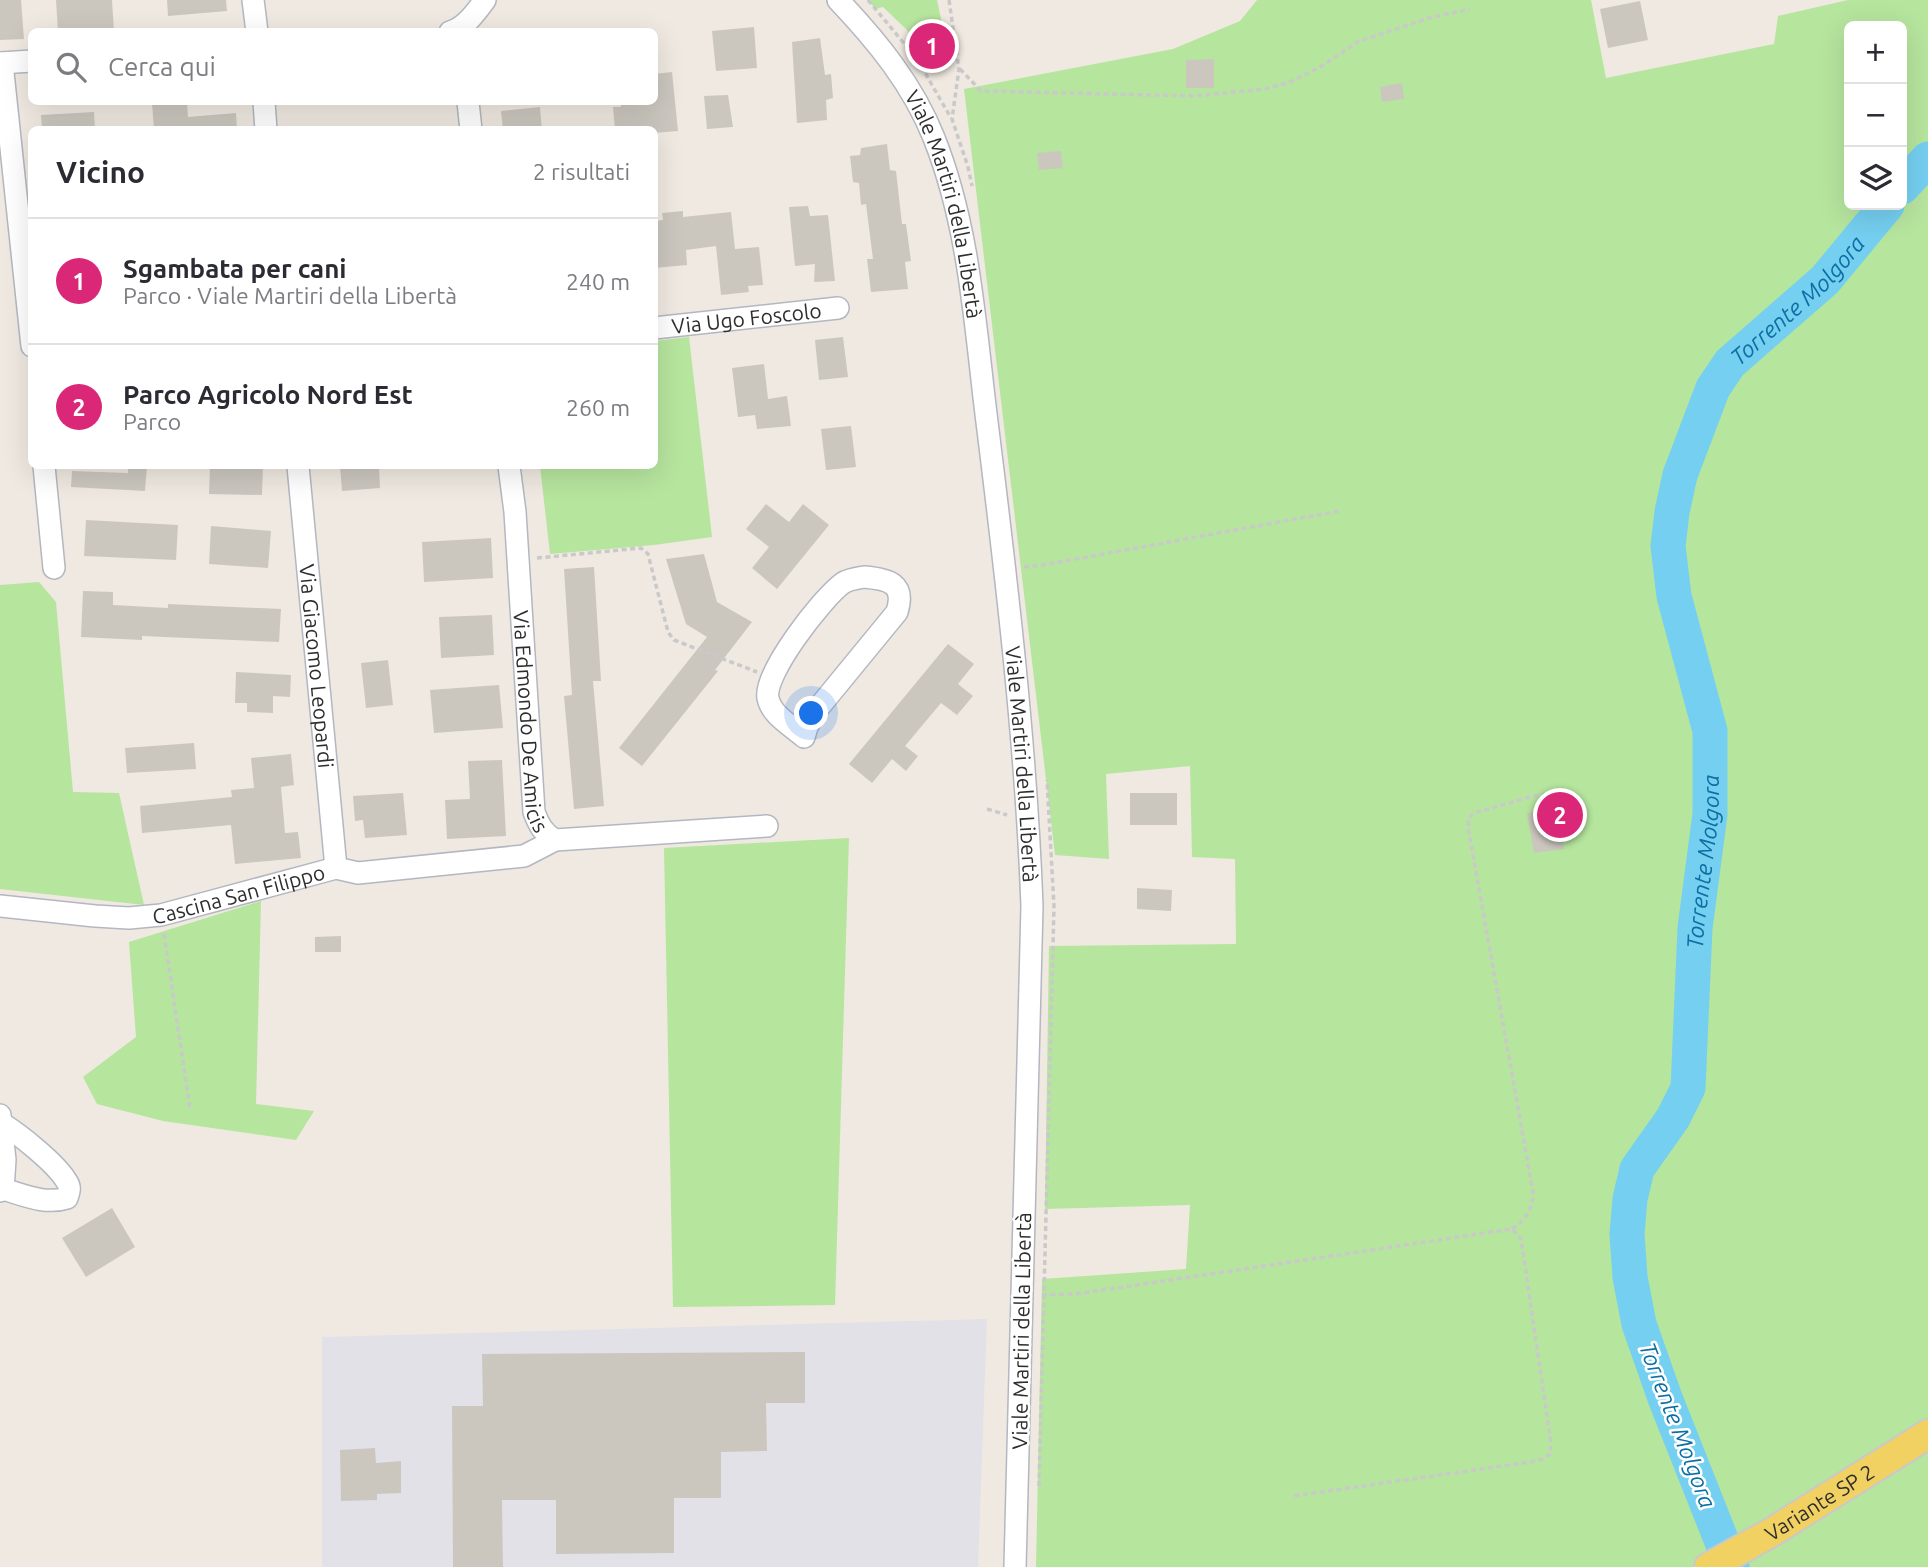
<!DOCTYPE html>
<html lang="it">
<head>
<meta charset="utf-8">
<style>
	:root { --surface:#fff; --page:#f7f7f7; --text:#2b2b33; --muted:#7c7c81; --line:#e1e1e2; --accent:#db2777 }
	body { margin:0; font-family:Ubuntu,sans-serif; background:var(--page); color:var(--text) }
	.controls { position:absolute; right:21px; top:21px; display:grid; overflow:hidden; border-radius:10px; box-shadow:0 7px 28px #0002 }
	.controls button { width:63px; height:63px; display:grid; place-items:center; padding:0; border:0; border-bottom:2px solid var(--line); background:var(--surface); color:var(--text); font:35px sans-serif }
	.you { position:absolute; left:812px; top:714px; width:24px; height:24px; margin:-18px; border:5px solid #fff; border-radius:50%; background:#1a73e8; box-shadow:0 0 0 10px #1a73e833 }
	.badge { display:grid; place-items:center; width:46px; height:46px; border-radius:50%; background:var(--accent); color:#fff; font-size:23px; font-weight:700 }
	.pin { position:absolute; translate:-50% -50%; border:4px solid #fff; box-shadow:0 2px 7px #0006 }
	.list { margin:0; padding:0; list-style:none }
	h2 { display:flex; justify-content:space-between; align-items:center; height:91px; margin:0; padding:0 28px; font-size:30px }
	h2 small { font-size:23px; font-weight:400; color:var(--muted) }
	.list li { display:grid; grid-template-columns:46px 1fr auto; gap:21px; align-items:center; box-sizing:border-box; height:126px; padding:0 28px; border-top:2px solid var(--line) }
	.list b { display:block; font-size:26px; white-space:nowrap }
	.list p { margin:0; font-size:23px; white-space:nowrap; color:var(--muted) }
	.list em { font-size:23px; font-style:normal; color:var(--muted) }
	.icon { flex:none; width:38px; height:38px; fill:none; stroke:currentColor; stroke-width:2; stroke-linecap:round; stroke-linejoin:round }
	.map { position:relative; flex:none; width:1928px; height:1567px; overflow:hidden }
	.search { position:absolute; background:var(--surface); box-shadow:0 7px 28px #0002; left:28px; top:28px; width:630px; height:77px; display:flex; align-items:center; gap:18px; box-sizing:border-box; padding:0 24px; border-radius:10px; color:var(--muted); font-size:26px }
	.panel { position:absolute; background:var(--surface); box-shadow:0 7px 28px #0002; left:28px; top:126px; width:630px; height:343px; border-radius:10px }
	.map>svg:first-child { display:block }
	.industrial { fill:#e3e1e8 }
	.green { fill:#b6e59e; fill-rule:evenodd }
	.lines { fill:none; stroke-linecap:round; stroke-linejoin:round }
	.river { stroke:#75cff0; stroke-width:35 }
	.building { fill:#cbc7bf }
	.minor-casing { stroke:#b4b7c1; stroke-width:24 }
	.major-casing { stroke:#c9c9c9; stroke-width:32 }
	.path { stroke:#c9c9c9; stroke-width:3.5; stroke-dasharray:5 3.5; stroke-linecap:butt }
	.minor { stroke:#fff; stroke-width:21 }
	.major { stroke:#f2d163; stroke-width:28 }
	.labels { text-anchor:middle; dominant-baseline:central; stroke-width:5; stroke-linejoin:round; paint-order:stroke }
	.street-label { font-size:21px; fill:#2e2e2e; stroke:#fff }
	.water-label { font-size:23px; font-style:italic; fill:#0d6fa3; stroke:#fff }
</style>
</head>
<body>
<div class="map">
<svg width="1928" height="1567" viewBox="0 0 1928 1567">
	<rect width="100%" height="100%" fill="#efe9e1"/>
	<!-- industrial -->
	<path class="industrial" d="M987,1319L978,1567H322V1337Z"/>
	<!-- green -->
	<path class="green" d="M867,0H937L950,61L932,67L907,30L883,7L876,9Z
		M1257,0H1591L1606,78L1774,44L1778,16L1848,0H1928V1567H1036L1042,1279L1186,1269L1190,1205L1045,1209L1049,946L1236,944L1235,859L1192,857L1190,766L1106,774L1109,859L1055,855L964,89L1173,49L1240,21ZM1849,26H1902V205H1849Z
		M689,337L712,537L654,545L550,554L540,466H654L655,341Z
		M39,582L56,602L73,792L119,793L144,905L0,889V585Z
		M849,838L835,1305L673,1307L664,848Z
		M261,901L256,1104L314,1111L296,1140L163,1121L97,1104L83,1077L136,1037L129,942Z"/>
	<g class="lines">
		<!-- river -->
		<g class="river">
			<path d="M1902,187L1928,159"/>
			<path id="s1" d="M1732,1567L1665,1398L1639,1324L1630,1277L1627,1234L1630,1199L1637,1169L1673,1118L1688,1088L1695,928L1710,814V731L1674,596L1668,546L1672,512L1680,475L1713,388L1730,363L1825,280L1887,205"/>
		</g>
	</g>
	<!-- building -->
	<path class="building" d="M0,0H21L24,39L0,40Z
		M56,0H112L114,32H58Z
		M167,0H226L227,11L168,16Z
		M1640,1L1648,40L1608,48L1600,9Z
		M754,27L757,68L716,71L712,31Z
		M820,38L825,75L831,74L833,98L826,100L827,120L797,123L792,42Z
		M1214,59V88H1186V60Z
		M672,72L678,131L654,133V130H615L613,107H621L620,102H654V74Z
		M1402,83L1404,99L1382,102L1380,87Z
		M728,95L733,127L707,129L704,96Z
		M187,102L188,117L236,113L237,130H154L152,103Z
		M540,107L542,130H503L501,111Z
		M94,112L95,130H42L41,115Z
		M887,144L890,170L896,171L902,224H906L911,261L905,262L908,289L871,292L867,259H873L866,204L861,205L859,183L853,182L850,156L860,155L861,148Z
		M1061,151L1063,168L1039,170L1037,153Z
		M808,206L810,216L828,215L835,281L814,282L815,264L795,266L789,207Z
		M683,211V217L731,212L735,249L759,247L763,285L748,286L749,292L721,295L716,246L686,250L687,265L654,268V221L663,220L662,213Z
		M843,337L848,377L819,380L815,340Z
		M764,364L768,399L787,396L791,426L757,429L755,415L738,417L732,368Z
		M851,426L856,467L826,470L821,429Z
		M128,466H147L145,491L71,487L72,471L128,473Z
		M210,466H263L262,495L209,494Z
		M340,466H379L380,488L342,491Z
		M766,504L789,522L803,504L829,525L777,589L752,568L769,547L746,529Z
		M86,520L178,525L176,560L84,556Z
		M211,526L271,531L268,568L209,564Z
		M491,538L493,578L424,582L422,542Z
		M704,554L717,602L752,622L715,670L718,671L642,766L619,748L707,637L686,624L666,559Z
		M594,567L601,681H593L604,806L574,809L564,696L572,695L564,569Z
		M83,591L113,592V605L168,608V604L281,609L279,642L142,636V640L81,637Z
		M492,615L494,655L441,658L439,617Z
		M948,644L974,664L958,684L973,696L957,715L941,703L905,746L918,756L906,771L892,759L872,783L849,764Z
		M388,660L393,705L366,708L361,663Z
		M236,672L291,675L290,697L273,696V713L247,712V703H235Z
		M499,685L503,728L434,733L430,690Z
		M194,743L196,769L127,773L125,748Z
		M291,754L294,785L281,787L285,833L298,832L301,858L235,864L231,825L142,833L140,806L232,797L231,790L254,788L251,758Z
		M502,760L506,836L447,839L445,800L470,799L468,761Z
		M403,793L407,835L365,838L363,820L355,821L353,796Z
		M1130,793H1177V825H1130Z
		M1558,810L1564,849L1534,853L1527,813Z
		M1137,888L1172,890L1171,911L1137,909Z
		M341,936V952H315V937Z
		M112,1208L135,1247L86,1277L62,1238Z
		M805,1352V1403H766L767,1451L721,1452V1498H674V1553L556,1554V1500H502L503,1567H453L452,1406H483L482,1354Z
		M375,1448L376,1463L401,1461V1493L377,1494V1500L341,1501L340,1450Z"/>
	<g class="lines">
		<!-- minor casing -->
		<g class="minor-casing">
			<g id="minor">
				<path d="M253,0L257,32"/>
				<path id="s2" d="M838,0C877,41 913,85 934,138C970,228 975,327 987,422C1007,583 1026,744 1032,906L1015,1567"/>
				<path d="M450,32C465,28 476,12 485,0"/>
				<path d="M0,63L32,61"/>
				<path d="M2,63L32,346"/>
				<path d="M264,102L266,130"/>
				<path d="M468,102L471,130"/>
				<path id="s3" d="M654,328L838,308"/>
				<path d="M44,466L54,568"/>
				<path id="s4" d="M298,466L336,868"/>
				<path id="s5" d="M509,466L515,512L534,812C539,825 543,833 555,840L767,826"/>
				<path d="M864,577C888,579 906,583 897,612L815,712L807,727L804,737C792,726 771,715 768,698C763,674 823,597 843,583C849,579 858,578 864,577Z"/>
				<path id="s6" d="M0,906L95,916L129,918L161,915L336,868L358,873L524,856L555,840"/>
				<path d="M1,1123C19,1134 57,1164 67,1182C71,1188 69,1192 67,1198C45,1205 24,1195 3,1189"/>
				<path d="M0,1191L3,1189L5,1160L0,1115"/>
			</g>
		</g>
		<!-- major casing -->
		<g class="major-casing">
			<g id="major">
				<path id="s7" d="M1709,1567L1772,1532L1928,1434"/>
			</g>
		</g>
		<!-- path -->
		<path class="path" d="M868,0L917,59L951,118
			M949,0L959,69L952,119L968,167L972,186
			M960,69L981,91L1195,96L1264,89L1288,83L1322,66L1357,42L1429,18L1470,9
			M537,558L641,548L648,554L668,632L674,640L757,672
			M1024,567L1043,565L1339,511
			M987,809L1007,815
			M164,934L190,1109
			M1512,1229C1526,1219 1533,1209 1533,1192L1468,827L1469,818L1474,813L1530,797L1557,792
			M1042,1295L1076,1294L1512,1229L1521,1239L1551,1443L1550,1454L1543,1459L1530,1462L1293,1496
			M1039,1486L1054,906L1047,780"/>
		<!-- minor -->
		<use href="#minor" class="minor"/>
		<!-- major -->
		<use href="#major" class="major"/>
	</g>
	<g class="labels">
		<!-- street labels -->
		<g class="street-label">
			<text stroke="none"><textPath href="#s2" startOffset="236">Viale Martiri della Libertà</textPath></text>
			<text stroke="none"><textPath href="#s3" startOffset="93">Via Ugo Foscolo</textPath></text>
			<text stroke="none"><textPath href="#s4" startOffset="201">Via Giacomo Leopardi</textPath></text>
			<text stroke="none"><textPath href="#s5" startOffset="256">Via Edmondo De Amicis</textPath></text>
			<text stroke="none"><textPath href="#s2" startOffset="803">Viale Martiri della Libertà</textPath></text>
			<text stroke="none"><textPath href="#s6" startOffset="242">Cascina San Filippo</textPath></text>
			<text transform="translate(1021 1331) rotate(-89)">Viale Martiri della Libertà</text>
			<text stroke="none"><textPath href="#s7" startOffset="128">Variante SP 2</textPath></text>
		</g>
		<!-- water labels -->
		<g class="water-label">
			<text stroke="none"><textPath href="#s1" startOffset="1349">Torrente Molgora</textPath></text>
			<text stroke="none"><textPath href="#s1" startOffset="740">Torrente Molgora</textPath></text>
			<text transform="translate(1678 1425) rotate(69)">Torrente Molgora</text>
		</g>
	</g>
</svg>
<div class="controls">
<button>+</button>
<button>−</button>
<button><svg class="icon" aria-label="layers" viewBox="0 0 24 24"><path d="M12 4l9 5-9 5-9-5zM3 14l9 5 9-5"/></svg></button>
</div>
<div class="you"></div>
<div class="pin badge" style="left:932px;top:46px">1</div>
<div class="pin badge" style="left:1560px;top:815px">2</div>
<div class="search"><svg class="icon" aria-label="search" viewBox="0 0 24 24"><circle cx="10" cy="10" r="6"/><path d="M15 15l6 6"/></svg>Cerca qui</div>
<section class="panel">
<h2>Vicino<small>2 risultati</small></h2>
<ul class="list">
<li><span class="badge">1</span><div><b>Sgambata per cani</b><p>Parco · Viale Martiri della Libertà</p></div><em>240 m</em></li>
<li><span class="badge">2</span><div><b>Parco Agricolo Nord Est</b><p>Parco</p></div><em>260 m</em></li>
</ul>
</section>
</div>
</body>
</html>
